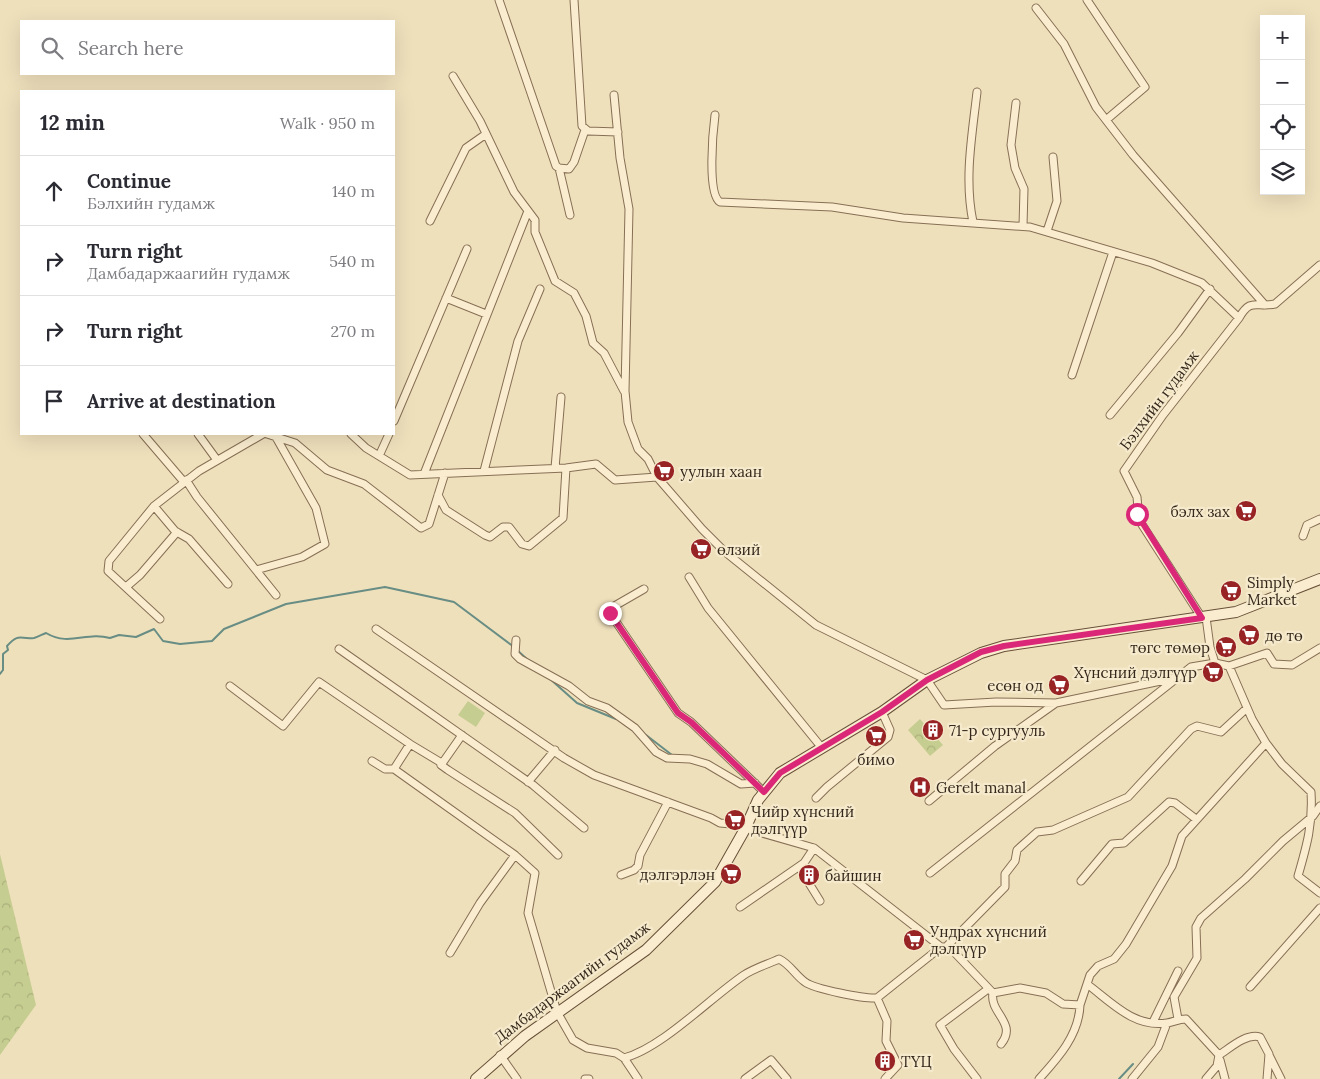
<!DOCTYPE html>
<html lang="en">
<head>
<meta charset="utf-8">
<style>
	:root { --surface:#fff; --page:#f7f7f7; --text:#2b2b33; --muted:#7c7c81; --line:#e1e1e2 }
	body { margin:0; font-family:Lora,serif; background:var(--page); color:var(--text) }
	.controls { position:absolute; right:15px; top:15px; display:grid; overflow:hidden; border-radius:0px; box-shadow:0 5px 20px #0002 }
	.controls button { width:45px; height:45px; display:grid; place-items:center; padding:0; border:0; border-bottom:1px solid var(--line); background:var(--surface); color:var(--text); font:25px sans-serif }
	.stop { position:absolute; width:15px; height:15px; margin:-11px; border:4px solid #db2777; border-radius:50%; background:#fff }
	.stop.end { background:#db2777; border-color:#fff; box-shadow:0 1px 5px #0008 }
	.list { margin:0; padding:0; list-style:none }
	h2 { display:flex; justify-content:space-between; align-items:center; height:65px; margin:0; padding:0 20px; font-size:21px }
	h2 small { font-size:16px; font-weight:400; color:var(--muted) }
	.list li { display:grid; grid-template-columns:32px 1fr auto; gap:15px; align-items:center; box-sizing:border-box; height:70px; padding:0 20px; border-top:1px solid var(--line) }
	.list b { display:block; font-size:19px; white-space:nowrap }
	.list p { margin:0; font-size:16px; white-space:nowrap; color:var(--muted) }
	.list em { font-size:16px; font-style:normal; color:var(--muted) }
	.icon { flex:none; width:28px; height:28px; fill:none; stroke:currentColor; stroke-width:2; stroke-linecap:round; stroke-linejoin:round }
	.map { position:relative; flex:none; width:1320px; height:1079px; overflow:hidden }
	.search { position:absolute; background:var(--surface); box-shadow:0 5px 20px #0002; left:20px; top:20px; width:375px; height:55px; display:flex; align-items:center; gap:12px; box-sizing:border-box; padding:0 18px; border-radius:0px; color:var(--muted); font-size:19px }
	.panel { position:absolute; background:var(--surface); box-shadow:0 5px 20px #0002; left:20px; top:90px; width:375px; height:345px; border-radius:0px }
	.map>svg:first-child { display:block }
	.forest { fill:url(#forest-crowns) }
	.pitch { fill:#c6cd90 }
	.lines { fill:none; stroke-linecap:round; stroke-linejoin:round }
	.stream { stroke:#688d84; stroke-width:2 }
	.minor-casing { stroke:#876f55; stroke-width:9 }
	.secondary-casing { stroke:#685039; stroke-width:12 }
	.minor { stroke:#faedcf; stroke-width:7 }
	.secondary { stroke:#faedcf; stroke-width:10 }
	.route { stroke:#db2777; stroke-width:6 }
	.labels { text-anchor:middle; dominant-baseline:central; stroke-width:4.5; stroke-linejoin:round; paint-order:stroke }
	.street-label { font-size:15px; fill:#35271b; stroke:#f6eacc }
	.poi-label { font-size:15px; fill:#35271b; stroke:#f6eacc; text-anchor:start }
</style>
</head>
<body>
<div class="map">
<svg width="1320" height="1079" viewBox="0 0 1320 1079">
	<defs>
		<pattern id="forest-crowns" width="20" height="18" patternUnits="userSpaceOnUse" patternTransform="scale(1.25)"><rect width="20" height="18" fill="#c6cd90"/><path d="M2 6a3 3 0 1 1 6 0M12 15a3 3 0 1 1 6 0" fill="none" stroke="#abb07c"/></pattern>
	</defs>
	<rect width="100%" height="100%" fill="#efe0bc"/>
	<!-- forest -->
	<path class="forest" d="M920,719L943,745L930,756L908,730Z
		M0,854L36,1005L0,1055Z"/>
	<!-- pitch -->
	<path class="pitch" d="M468,701L485,713L476,727L458,715Z"/>
	<g class="lines">
		<!-- stream -->
		<path class="stream" d="M517,650L528,660
			M0,674L3,670V654L8,650L7,646C20,632 20,640 34,638C38,637 43,634 46,633C70,647 86,631 110,638L119,635L136,637L154,629L163,641L180,644L212,641L224,629L286,604L385,587L454,602L514,647
			M549,678L577,703L616,719
			M646,735L672,755
			M1119,1079L1133,1064"/>
		<!-- minor casing -->
		<g class="minor-casing">
			<path id="minor" d="M499,0L556,166L559,168L569,169L574,162L585,130
				M574,0L582,126L588,131L618,132
				M1087,0L1145,87L1106,120
				M1036,8L1064,44L1096,107L1133,155L1265,305
				M453,76L480,121L514,192L535,220V232L555,281L574,293L586,316L593,343L604,353L624,391
				M614,95L620,158L629,209L625,391L628,422L638,449L648,459L657,477L702,529L724,551L816,625L927,680L944,705L996,702L1056,703
				M1016,103L1011,145L1015,168L1024,189L1023,226
				M715,115C713,130 707,194 720,202L832,207L903,218L1030,227L1152,263L1202,283L1239,318
				M559,168L570,215
				M430,221L466,148L486,134
				M973,222C964,179 972,136 977,92
				M1047,231L1057,201L1053,157
				M446,298L486,314
				M1072,375L1113,252
				M1110,415L1178,333L1210,289
				M394,421L467,249
				M143,434L184,482
				M198,434L217,460
				M267,434L295,443L327,470L364,484L421,528L429,524L445,473
				M351,434L366,448L410,475L566,468L596,464L615,480L657,477
				M379,456L389,434
				M555,468L561,397
				M484,471L518,341L540,289
				M424,474L528,211
				M186,480L197,497L276,595
				M438,495L446,510L485,535L490,537L503,527H509L522,544L529,546L563,518L566,468
				M154,506L175,531L189,539L228,584
				M1303,536L1307,525L1320,519
				M256,570L302,557L325,544L316,508L277,439
				M689,577L708,608L822,748
				M126,587L140,575L177,532
				M644,589L611,608L610,613L678,713L691,722L764,792
				M1202,618L1139,520L1137,497L1124,471L1163,415L1239,318C1251,297 1256,308 1275,304L1320,265
				M160,619L108,571L109,561L154,506L199,471L263,434
				M376,629L564,758L594,775L711,818L720,823L731,824L814,848L941,947
				M516,640L515,654L520,659L569,686L588,701L607,708L635,728L656,752L667,758L690,759L707,764L741,784L755,783
				M339,649L533,785L584,828
				M1229,666L1267,653L1274,664L1292,665L1320,648
				M230,686L283,726L319,682L410,744L440,762L441,765L448,770L515,813L558,855
				M1266,743L1282,764L1311,792C1313,824 1307,845 1298,876L1320,893
				M372,761L385,769H394L410,744
				M441,765L462,735
				M394,769L515,855L535,873L528,913L557,1012L573,1040L587,1048L616,1053L624,1058L638,1079
				M528,782L555,750
				M816,798L827,787L888,737L890,730L882,712
				M929,801L995,746L1056,703L1175,678
				M799,867L820,901
				M930,873L1191,667L1215,663
				M621,875L634,870L638,866L640,855L668,802
				M1081,881L1112,844L1124,843L1169,802L1175,803L1196,819
				M740,907L804,863L814,848
				M946,947L954,952L993,993L1020,988L1046,993L1063,1004L1080,1005L1087,984C1111,1002 1134,1028 1167,1023C1174,1022 1178,1019 1186,1019L1219,1055L1217,1066L1206,1079
				M450,953L480,903L515,855
				M1087,984L1090,975L1098,966L1114,959L1126,944L1172,866L1182,836L1266,743L1252,719L1229,666L1215,663L1210,647L1206,617
				M1250,987L1320,908
				M993,993C989,1013 1018,1023 1001,1044
				M877,998L887,1021L886,1041L898,1065L885,1079
				M1178,1019L1174,997L1197,958L1196,927L1201,918L1245,879L1283,841L1313,816L1320,806
				M1153,1022L1178,971
				M500,1055L517,1079
				M1219,1055C1230,1048 1246,1033 1260,1037L1269,1054L1267,1079
				M1269,1055L1281,1079
				M624,1058C662,1048 710,998 744,975C755,968 768,964 779,959C790,964 795,975 805,982C814,989 865,999 877,998L941,947H946L1005,887V874L1015,861L1017,850L1037,832L1053,830L1128,797L1191,729L1197,726L1221,732L1247,708
				M1220,1060L1225,1079
				M585,1079H589
				M745,1079L771,1060L787,1079
				M977,1079L954,1049L940,1025L988,989
				M1039,1079C1058,1058 1079,1035 1080,1005
				M1132,1079L1158,1047L1167,1023"/>
		</g>
		<!-- secondary casing -->
		<g class="secondary-casing">
			<path id="secondary" d="M476,1079L525,1036L646,950L715,882L745,829L758,800L780,773L882,712L927,680L981,653L1004,646L1236,612L1320,579"/>
		</g>
		<!-- minor -->
		<use href="#minor" class="minor"/>
		<!-- secondary -->
		<use href="#secondary" class="secondary"/>
	</g>
	<g class="lines">
		<!-- route -->
		<path class="route" d="M610,613L678,713L691,722L764,792L780,773L882,712L927,680L981,652L1004,646L1202,618L1137,514"/>
	</g>
	<!-- icons -->
	<defs>
		<g id="supermarket-disc" transform="scale(1.125)"><circle r="9.5" fill="#982325" stroke="#f6eacc"/><path d="M-6-5.5h2.5l.6 2H6L4.5 2H-2.5L-4.4-4H-6ZM-1.5 3.2a1.3 1.3 0 1 0 .1 0ZM3 3.2a1.3 1.3 0 1 0 .1 0Z" fill="#fff"/></g>
		<g id="building-disc" transform="scale(1.125)"><circle r="9.5" fill="#982325" stroke="#f6eacc"/><path d="M-4-6H4V6H1V3H-1V6H-4ZM-2.5-4.3h1.7v1.8h-1.7ZM.8-4.3h1.7v1.8H.8ZM-2.5-1h1.7V.8h-1.7ZM.8-1h1.7V.8H.8Z" fill="#fff"/></g>
		<g id="hospital-disc" transform="scale(1.125)"><circle r="9.5" fill="#982325" stroke="#f6eacc"/><path d="M-5-5h3v3.5h4V-5h3V5h-3V1.5h-4V5h-3Z" fill="#fff"/></g>
	</defs>
	<g fill-rule="evenodd">
		<use href="#supermarket-disc" x="664" y="471"/>
		<use href="#supermarket-disc" x="1246" y="511"/>
		<use href="#supermarket-disc" x="701" y="549"/>
		<use href="#supermarket-disc" x="1231" y="591"/>
		<use href="#supermarket-disc" x="1249" y="635"/>
		<use href="#supermarket-disc" x="1226" y="647"/>
		<use href="#supermarket-disc" x="1213" y="672"/>
		<use href="#supermarket-disc" x="1059" y="685"/>
		<use href="#building-disc" x="933" y="730"/>
		<use href="#supermarket-disc" x="876" y="736"/>
		<use href="#hospital-disc" x="920" y="787"/>
		<use href="#supermarket-disc" x="735" y="820"/>
		<use href="#supermarket-disc" x="731" y="874"/>
		<use href="#building-disc" x="809" y="875"/>
		<use href="#supermarket-disc" x="914" y="940"/>
		<use href="#building-disc" x="885" y="1061"/>
	</g>
	<g class="labels">
		<!-- street labels -->
		<g class="street-label">
			<text transform="translate(1159 400) rotate(-53)">Бэлхийн гудамж</text>
			<text transform="translate(572 982) rotate(-37)">Дамбадаржаагийн гудамж</text>
		</g>
		<!-- poi labels -->
		<g class="poi-label">
			<text x="680" y="471">уулын хаан</text>
			<text x="1230" y="511" text-anchor="end">бэлх зах</text>
			<text x="717" y="549">өлзий</text>
			<text x="1247" y="582">Simply<tspan x="1247" dy="17">Market</tspan></text>
			<text x="1265" y="635">дө тө</text>
			<text x="1210" y="647" text-anchor="end">төгс төмөр</text>
			<text x="1197" y="672" text-anchor="end">Хүнсний дэлгүүр</text>
			<text x="1043" y="685" text-anchor="end">есөн од</text>
			<text x="949" y="730">71-р сургууль</text>
			<text x="876" y="759" text-anchor="middle">бимо</text>
			<text x="936" y="787">Gerelt manal</text>
			<text x="751" y="811">Чийр хүнсний<tspan x="751" dy="17">дэлгүүр</tspan></text>
			<text x="715" y="874" text-anchor="end">дэлгэрлэн</text>
			<text x="825" y="875">байшин</text>
			<text x="930" y="931">Ундрах хүнсний<tspan x="930" dy="17">дэлгүүр</tspan></text>
			<text x="901" y="1061">ТҮЦ</text>
		</g>
	</g>
</svg>
<div class="controls">
<button>+</button>
<button>−</button>
<button><svg class="icon" aria-label="locate" viewBox="0 0 24 24"><circle cx="12" cy="12" r="6"/><path d="M12 2v4M12 18v4M2 12h4M18 12h4"/></svg></button>
<button><svg class="icon" aria-label="layers" viewBox="0 0 24 24"><path d="M12 4l9 5-9 5-9-5zM3 14l9 5 9-5"/></svg></button>
</div>
<div class="stop" style="left:1137px;top:514px"></div>
<div class="stop end" style="left:610px;top:613px"></div>
<div class="search"><svg class="icon" aria-label="search" viewBox="0 0 24 24"><circle cx="10" cy="10" r="6"/><path d="M15 15l6 6"/></svg>Search here</div>
<section class="panel">
<h2>12 min<small>Walk · 950 m</small></h2>
<ul class="list">
<li><svg class="icon" aria-label="ahead" viewBox="0 0 24 24"><path d="M12 20V5M6 11l6-6 6 6"/></svg><div><b>Continue</b><p>Бэлхийн гудамж</p></div><em>140 m</em></li>
<li><svg class="icon" aria-label="right" viewBox="0 0 24 24"><path d="M7 20v-9h11M14 6l5 5-5 5"/></svg><div><b>Turn right</b><p>Дамбадаржаагийн гудамж</p></div><em>540 m</em></li>
<li><svg class="icon" aria-label="right" viewBox="0 0 24 24"><path d="M7 20v-9h11M14 6l5 5-5 5"/></svg><div><b>Turn right</b></div><em>270 m</em></li>
<li><svg class="icon" aria-label="arrive" viewBox="0 0 24 24"><path d="M6 21V4h12l-3 4 3 4H6"/></svg><div><b>Arrive at destination</b></div></li>
</ul>
</section>
</div>
</body>
</html>
